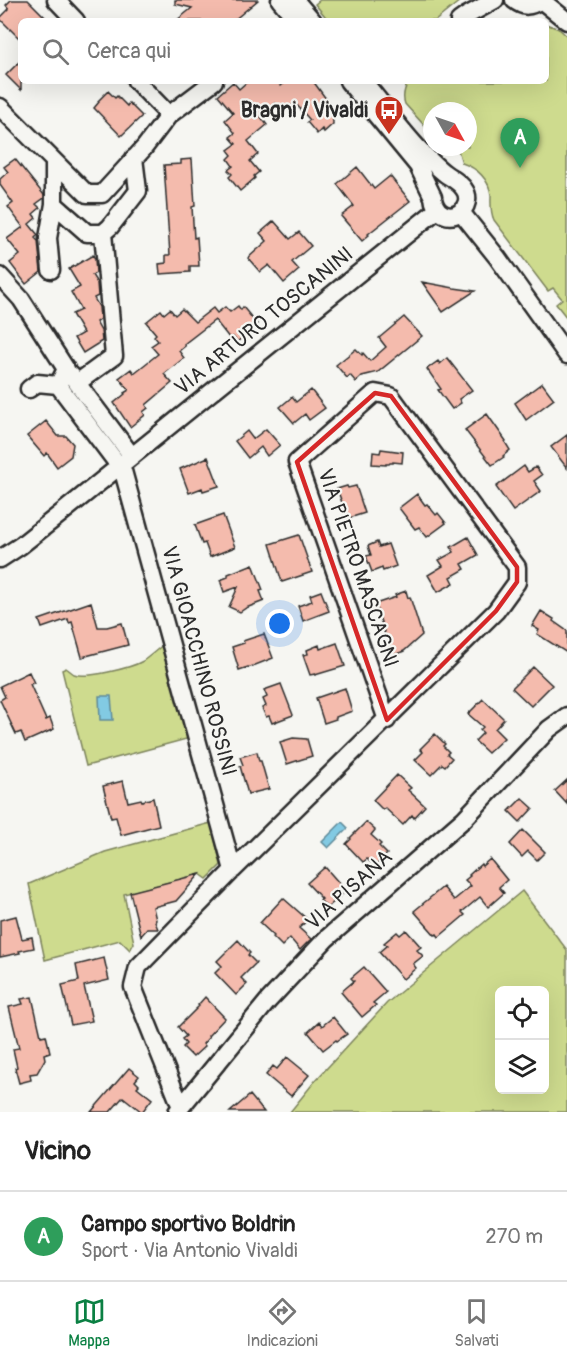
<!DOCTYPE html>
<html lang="it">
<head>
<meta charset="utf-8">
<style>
	:root { --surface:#fff; --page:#f2f2f2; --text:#222; --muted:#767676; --line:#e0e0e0; --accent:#0b8043 }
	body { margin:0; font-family:Pangolin,sans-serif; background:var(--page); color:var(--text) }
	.controls { position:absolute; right:18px; bottom:18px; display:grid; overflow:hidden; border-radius:9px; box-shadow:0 6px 24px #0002 }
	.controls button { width:54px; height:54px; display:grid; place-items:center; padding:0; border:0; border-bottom:2px solid var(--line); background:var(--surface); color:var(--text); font:30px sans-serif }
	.compass { position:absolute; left:423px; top:102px; width:54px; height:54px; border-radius:50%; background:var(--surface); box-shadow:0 6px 24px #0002; rotate:130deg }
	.you { position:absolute; left:280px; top:624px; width:21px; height:21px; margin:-15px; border:4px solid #fff; border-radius:50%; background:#1a73e8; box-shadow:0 0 0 9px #1a73e833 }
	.badge { display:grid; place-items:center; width:39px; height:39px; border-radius:50%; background:var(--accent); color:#fff; font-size:20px; font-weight:700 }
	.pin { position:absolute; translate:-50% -50px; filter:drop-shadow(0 2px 3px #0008) }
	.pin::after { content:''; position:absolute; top:32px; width:21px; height:18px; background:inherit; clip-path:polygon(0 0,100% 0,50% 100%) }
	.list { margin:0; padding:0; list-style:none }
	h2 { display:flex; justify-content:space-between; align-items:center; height:78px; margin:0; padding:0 24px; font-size:26px }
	h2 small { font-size:20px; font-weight:400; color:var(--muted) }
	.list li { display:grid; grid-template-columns:39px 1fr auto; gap:18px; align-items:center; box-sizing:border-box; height:90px; padding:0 24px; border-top:2px solid var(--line) }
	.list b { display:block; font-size:22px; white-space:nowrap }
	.list p { margin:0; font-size:20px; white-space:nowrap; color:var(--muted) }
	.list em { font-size:20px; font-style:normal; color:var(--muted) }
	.icon { flex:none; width:33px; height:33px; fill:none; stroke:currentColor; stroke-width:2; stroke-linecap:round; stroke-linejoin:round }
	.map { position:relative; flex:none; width:567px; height:1112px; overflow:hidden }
	.search { position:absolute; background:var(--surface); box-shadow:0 6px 24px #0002; left:18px; right:18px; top:18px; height:66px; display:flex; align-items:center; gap:15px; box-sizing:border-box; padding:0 21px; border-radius:9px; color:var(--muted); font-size:22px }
	.sheet { height:168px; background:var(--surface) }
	nav { display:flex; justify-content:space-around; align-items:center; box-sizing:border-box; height:84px; border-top:2px solid var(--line); background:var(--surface); font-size:16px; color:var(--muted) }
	nav a { display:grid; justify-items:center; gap:3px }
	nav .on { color:var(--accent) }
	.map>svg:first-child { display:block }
	.green { fill:#cedb8e; stroke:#7c835c; stroke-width:1.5; fill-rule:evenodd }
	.water { fill:#82cae3; stroke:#5f8a99; stroke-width:1.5 }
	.building { fill:#f4bbad; stroke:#2b2b2b; stroke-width:1.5 }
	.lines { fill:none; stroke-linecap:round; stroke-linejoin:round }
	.minor-casing { stroke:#2b2b2b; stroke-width:21 }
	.minor { stroke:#f6f6f2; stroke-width:16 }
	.marked { fill:none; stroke:#d62828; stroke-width:4.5; stroke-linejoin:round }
	.labels { text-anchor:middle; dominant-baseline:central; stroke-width:4.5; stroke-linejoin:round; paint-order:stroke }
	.poi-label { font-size:21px; font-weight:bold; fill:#2b2b2b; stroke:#f6f6f2; text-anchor:end }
	.street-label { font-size:21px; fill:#2b2b2b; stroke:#f6f6f2 }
</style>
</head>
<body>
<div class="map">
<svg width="567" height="1112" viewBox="0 0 567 1112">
	<rect width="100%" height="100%" fill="#f6f6f2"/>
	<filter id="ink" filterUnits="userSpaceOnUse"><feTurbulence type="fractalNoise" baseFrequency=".0167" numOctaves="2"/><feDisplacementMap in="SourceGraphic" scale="12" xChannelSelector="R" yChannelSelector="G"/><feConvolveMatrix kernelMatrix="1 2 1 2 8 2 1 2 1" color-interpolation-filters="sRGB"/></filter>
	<g filter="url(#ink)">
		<!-- green -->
		<path class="green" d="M320,0H461L435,21H329L315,4Z
			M546,24L559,29L567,36V318L556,304L562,299L553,288L548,291L494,220C490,212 491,204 491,195C489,179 477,168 462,163L458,150L462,147H468V111H432V134L405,104C402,96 404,89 409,81H546Z
			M165,643L190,738L86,766L62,670L66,668C69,670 71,672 74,674C86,679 131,668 143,661C150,656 158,649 165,643Z
			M211,823L221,865L207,879L200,874L124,894L134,943L130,950L120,940L45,960L29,884L105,852Z
			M522,891L567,950V1112H290L315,1081L387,1003ZM500,990H544V1090H500Z"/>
		<!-- water -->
		<path class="water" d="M99,696H111L113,720H100Z
			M342,822L348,828L328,848L322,842Z"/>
		<!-- building -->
		<path class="building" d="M11,0H28L49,21H21V40L0,19V18L9,9L6,5Z
			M175,0H258L233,21H176L192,8L175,4Z
			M21,60V90L6,75Z
			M248,81H277L281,86L287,81H313L332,107L333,124L324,132L322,129L317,134L307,122L310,120L295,103L283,112L275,103L261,117L267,125L248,141L258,154L250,161L259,172L254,176L255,178L240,191L229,177L232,174L228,170L233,166L228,159L232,155L228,150L236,144L230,137L235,133L225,120L233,113L218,95L233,82L239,89Z
			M108,91L115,98L117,96L127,106L129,103L142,116L121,136L94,108L99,102L98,101Z
			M15,159L44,195V198L36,204L40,208L33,214L36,218L29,224L38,235L35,238L38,241L41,272L26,284L10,263L20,255L7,239L23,227L8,207L13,203L0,185V179L8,172L4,167Z
			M192,159L195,206L192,207L194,238L197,237L199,266H190V272L160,274L159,264L166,263V255H170L164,165L181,164V160Z
			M357,167L374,189L390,176L410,201L368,234L369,235L362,241L341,216L354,206L337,184Z
			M274,221L290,239L299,232L311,246L292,262L299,270L284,283L269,265L260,272L248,258L267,241L260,233Z
			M93,255L95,259L96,273L92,275L97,283L98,296L94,298L99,307L100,319L96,322L101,331L102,341L83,353L74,338L83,333L72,314L81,310L71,292L80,287L69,269Z
			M422,282L454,288L475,291L443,312Z
			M238,306L241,310L243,307L257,324L253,327L254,328L237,342L233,337L230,339L215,320L184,344L185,346L179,351L184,358L164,374L172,383L146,405L148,408L143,412L145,415L130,427L114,403L125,394L124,393L129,390L119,378L131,369L134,373L158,354L151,346L158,341L154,336L156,334L146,322L161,310L164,314L170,309L175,315L182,309L195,322L213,308L217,313L225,307L230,312Z
			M404,317L422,336L378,372L362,376L356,382L350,375L347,378L336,365L356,349L362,355L363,353L370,361L386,347L379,338Z
			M447,358L472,390L459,399L461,403L452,409L438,390L441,389L427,369L438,361L440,364Z
			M542,383L554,399L526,420L515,403Z
			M311,390L325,408L309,420L305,414L294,423L280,407L292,397L296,402Z
			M487,414L506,441L505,442L510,450L503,456L504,457L492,465L465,430Z
			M46,421L58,436H66L73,444L71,456L57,467L47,453L44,456L27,436Z
			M266,429L280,445L267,456L261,447L248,458L235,441L247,431L253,439Z
			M567,435V468L551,447Z
			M381,449L403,452L402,463L393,462V463H390L389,464H386V465L372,464L373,452L380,453Z
			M208,457L219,486L203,491L202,488L189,493L180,469Z
			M524,466L528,472L536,467L542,475L534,481L541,491L513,511L496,487Z
			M347,486L348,488L356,486L365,513L346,519L342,509L344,508L337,489Z
			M417,494L425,505L427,504L436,515L438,513L446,523L427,537L419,527L415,529L399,508Z
			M223,515L235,547L210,557L205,543L202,544L195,525Z
			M299,535L312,572L282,582L270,544Z
			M468,537L478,555L462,564L465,569L451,577L454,583L438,592L428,575L443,566L439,560L454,552L451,547Z
			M377,542L379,547L388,544L396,566L383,571L382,568L372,572L366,556L371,555L368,546Z
			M253,564L263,590L260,591L264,601L246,608L240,612L229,607L238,587L224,592L220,580L228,577V574Z
			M321,591L329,611L303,621L298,606L312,601L310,595Z
			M406,591L408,598L410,597L422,635L404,651L392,656L375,604L396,597L395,595Z
			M91,602L98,627H107L122,623L128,645L82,657L72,622L69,623L68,619L42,628L39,620Z
			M541,611L554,619L553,621L567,631V653L537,634L539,630L532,626Z
			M264,634L273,658L248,668V667L239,670L232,647L244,643L243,641Z
			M337,643L345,666L315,675V674L310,675L303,655L308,654L307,650L319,645L320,649Z
			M533,667L552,685L531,706L512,688Z
			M29,672L34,683L30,684L46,720L50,718L54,729L25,742L21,732L16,734L0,700L5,697L0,686Z
			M281,684L293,715L272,723L269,716L266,717L262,708L266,706L263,699L267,697L264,690Z
			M345,688L352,711L336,717V719L324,723L316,698Z
			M483,699L504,719L495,729L504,738L488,753L475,741L483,733L480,730L483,727L468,714Z
			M435,734L445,744L443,746L449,752L447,754L452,758L445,766L442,764L431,775L415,760L423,752L420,749Z
			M293,738L307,739L312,756L287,764L280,742Z
			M257,752L259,761H261L269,789L248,794L240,766L243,765L240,757Z
			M397,775L411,788L408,790L425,806L414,818L412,815L403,825L385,808L383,810L373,800Z
			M567,780V804L555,791Z
			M123,781L128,802L141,799L142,801L153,798L159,825L121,835L116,817L111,818L103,786Z
			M522,798L533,808L520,822L509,811Z
			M366,822L375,830L371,835L381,844L379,846L387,854L375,866L367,859L363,862L346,844L351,839L350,838Z
			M523,830L545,852L537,860L528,851L522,857L510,844Z
			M490,859L507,880L499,887L504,893L488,907L480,897L462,912L465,915L439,937L437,934L435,935L414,911L443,887L454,900L471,886L465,880L470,876L469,875L481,864L482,866Z
			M325,867L346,891L327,908L320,900L322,899L307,883Z
			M200,874L176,901L153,907L156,920L155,922L158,929H147L141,936L130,892Z
			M283,898L308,920L299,928L311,939L300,950L290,938L282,946L273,937L274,936L260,923Z
			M16,916L22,939L32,937L34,948L19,951L20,953L0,957V920Z
			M406,930L421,947L417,950L423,956L413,964L416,968L403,979L379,952L387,945L384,943L397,932L400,935Z
			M238,940L250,953L248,955L256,963L241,978L247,984L236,995L215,973L222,966L217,961Z
			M104,958L109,980L84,986L92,1021L71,1025L62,985L79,981L76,965Z
			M364,967L386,992L373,1003L376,1005L362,1017L341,992L354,981L351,978Z
			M32,997L41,1036L46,1035L50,1052L44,1054L45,1059L37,1073L30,1074L31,1080L19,1083L15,1068L17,1067L13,1049L19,1048L9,1007L23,1004L21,999Z
			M205,997L225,1018L208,1036L209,1037L203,1044L205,1046L193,1057L183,1047L186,1044L182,1039L186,1036L178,1027L199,1006L198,1005Z
			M333,1017L347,1034L337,1041L336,1040L323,1050L308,1032L319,1022L322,1026Z
			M287,1057L309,1075L291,1096L266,1075L273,1066L277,1069Z
			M129,1068L139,1076L135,1081L139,1085L137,1087L152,1099L142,1112L123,1097L110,1112H91Z
			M250,1095L264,1112H230Z"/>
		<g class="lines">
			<!-- minor casing -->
			<g class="minor-casing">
				<path id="minor" d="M56,0L76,21
					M280,0L298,21
					M295,0L313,21
					M514,0C524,8 530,7 541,0
					M541,0L567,21
					M459,21L466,16L495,0
					M136,81L169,115
					M348,81L418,166L433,197C434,210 446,221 459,213C467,208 470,197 464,189C460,182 449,177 443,172C434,165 427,157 419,149C399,128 382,103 363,81
					M0,107L87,194H102L144,148L169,115L214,81
					M54,161V204L87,233H103L110,227L138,191L134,158
					M461,212L497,257L567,355
					M51,270L48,238L54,204
					M0,276L21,299L66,369L58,385
					M71,375L132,456
					M77,383L114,356L103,233
					M29,389L37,383L58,385L123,471L233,870
					M0,559L20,546L64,511L437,210
					M181,1107L133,987L138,967L233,870L496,611L517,582V567L391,396L375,393L297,462L387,720
					M177,1112L268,1001L326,939L464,819L549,729L567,716"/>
			</g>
			<!-- minor -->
			<use href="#minor" class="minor"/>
		</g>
	</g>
	<!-- marked area -->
	<path class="marked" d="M375,393L391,396L517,567V582L496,611L387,720L297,462Z"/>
	<!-- icons -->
	<defs>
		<g id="bus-pin" transform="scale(1.5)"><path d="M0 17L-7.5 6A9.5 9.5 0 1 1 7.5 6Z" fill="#c8321e" stroke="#f6f6f2"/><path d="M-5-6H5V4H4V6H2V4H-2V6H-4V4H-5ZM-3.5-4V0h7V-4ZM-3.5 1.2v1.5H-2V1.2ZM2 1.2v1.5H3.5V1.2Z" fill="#fff"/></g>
	</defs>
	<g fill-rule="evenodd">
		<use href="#bus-pin" x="389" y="110"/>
	</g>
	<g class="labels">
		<!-- poi labels -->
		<g class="poi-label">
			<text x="368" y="110">Bragni / Vivaldi</text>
		</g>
		<!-- street labels -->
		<g class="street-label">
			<text transform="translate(264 321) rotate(-39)">VIA ARTURO TOSCANINI</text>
			<text transform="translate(358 568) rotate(71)">VIA PIETRO MASCAGNI</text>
			<text transform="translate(199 661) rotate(75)">VIA GIOACCHINO ROSSINI</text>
			<text transform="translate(349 890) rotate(-42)">VIA PISANA</text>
		</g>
	</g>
</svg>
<div class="controls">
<button><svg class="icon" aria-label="locate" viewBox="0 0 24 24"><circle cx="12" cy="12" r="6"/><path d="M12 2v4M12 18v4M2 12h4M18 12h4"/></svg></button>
<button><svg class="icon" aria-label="layers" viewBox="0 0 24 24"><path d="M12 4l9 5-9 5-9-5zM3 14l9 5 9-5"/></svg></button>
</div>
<svg class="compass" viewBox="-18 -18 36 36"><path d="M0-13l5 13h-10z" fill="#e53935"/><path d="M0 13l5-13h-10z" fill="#767676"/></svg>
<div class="you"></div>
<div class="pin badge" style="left:520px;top:168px;background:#2e9e5b">A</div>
<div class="search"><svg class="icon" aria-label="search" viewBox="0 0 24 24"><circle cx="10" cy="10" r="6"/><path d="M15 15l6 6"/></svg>Cerca qui</div>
</div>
<section class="sheet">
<h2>Vicino<small></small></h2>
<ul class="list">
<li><span class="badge" style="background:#2e9e5b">A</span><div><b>Campo sportivo Boldrin</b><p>Sport · Via Antonio Vivaldi</p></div><em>270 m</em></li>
</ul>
</section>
<nav>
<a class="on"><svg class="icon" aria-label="map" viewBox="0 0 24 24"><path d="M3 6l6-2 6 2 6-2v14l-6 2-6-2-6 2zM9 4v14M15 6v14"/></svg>Mappa</a>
<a><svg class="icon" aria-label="directions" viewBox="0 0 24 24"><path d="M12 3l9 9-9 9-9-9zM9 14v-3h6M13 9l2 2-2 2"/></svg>Indicazioni</a>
<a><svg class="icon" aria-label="saved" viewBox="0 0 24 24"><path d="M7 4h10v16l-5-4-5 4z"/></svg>Salvati</a>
</nav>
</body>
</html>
